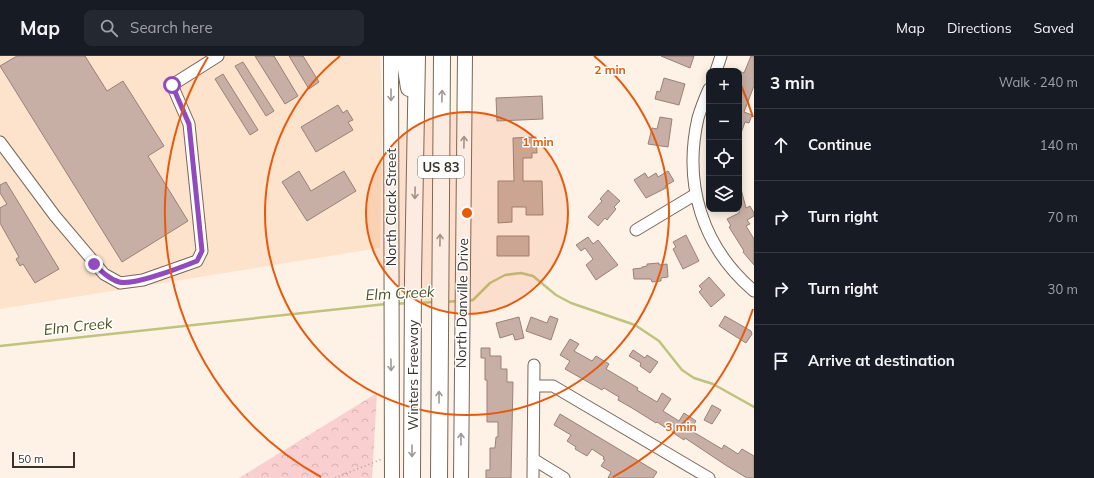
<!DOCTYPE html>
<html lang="en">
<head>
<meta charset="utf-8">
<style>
	:root { --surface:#171b24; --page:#242831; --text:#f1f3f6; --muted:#9ea1a6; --line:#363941 }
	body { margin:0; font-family:Mulish,sans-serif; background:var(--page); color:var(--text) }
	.controls { position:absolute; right:12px; top:12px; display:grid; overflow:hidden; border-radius:8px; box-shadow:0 2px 10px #0003 }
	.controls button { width:36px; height:36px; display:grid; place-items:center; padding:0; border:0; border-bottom:1px solid var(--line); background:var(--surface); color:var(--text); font:20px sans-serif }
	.scale { position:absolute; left:12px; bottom:10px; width:63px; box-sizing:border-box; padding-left:4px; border:2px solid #3a332c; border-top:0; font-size:11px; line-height:14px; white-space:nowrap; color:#3a332c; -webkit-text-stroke:3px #fff; paint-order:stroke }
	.stop { position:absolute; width:12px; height:12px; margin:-9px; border:3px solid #924bbf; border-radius:50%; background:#fff }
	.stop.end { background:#924bbf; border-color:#fff; box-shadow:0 1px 4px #0008 }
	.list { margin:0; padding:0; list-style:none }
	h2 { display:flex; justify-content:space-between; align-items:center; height:52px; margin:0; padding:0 16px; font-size:17px }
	h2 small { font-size:13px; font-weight:400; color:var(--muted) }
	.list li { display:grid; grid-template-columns:26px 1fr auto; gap:12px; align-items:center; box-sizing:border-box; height:72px; padding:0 16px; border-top:1px solid var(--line) }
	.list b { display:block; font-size:15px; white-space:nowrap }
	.list em { font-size:13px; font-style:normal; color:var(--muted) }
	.icon { flex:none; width:22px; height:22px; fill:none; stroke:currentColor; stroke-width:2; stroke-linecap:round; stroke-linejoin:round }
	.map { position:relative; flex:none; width:754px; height:422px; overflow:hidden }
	header { display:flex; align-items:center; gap:24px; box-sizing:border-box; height:56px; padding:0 20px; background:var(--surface); border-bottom:1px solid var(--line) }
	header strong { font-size:19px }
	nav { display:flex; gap:22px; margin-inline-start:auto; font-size:14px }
	.search { width:280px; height:36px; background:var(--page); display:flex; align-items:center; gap:10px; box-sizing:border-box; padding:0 14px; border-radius:8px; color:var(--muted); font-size:15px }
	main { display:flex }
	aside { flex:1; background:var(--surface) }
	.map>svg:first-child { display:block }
	.built { fill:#fde3cb }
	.forest { fill:url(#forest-crowns) }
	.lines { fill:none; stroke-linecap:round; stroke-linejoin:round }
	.stream { stroke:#bfc37d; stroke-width:2.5 }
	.building { fill:#c8afa6; stroke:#998178 }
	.minor-casing { stroke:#786757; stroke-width:13 }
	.major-casing { stroke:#786757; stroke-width:16 }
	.highway-casing { stroke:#786757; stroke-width:18 }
	.path { stroke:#a89f95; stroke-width:1.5; stroke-dasharray:1 3; stroke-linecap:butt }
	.minor { stroke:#fff; stroke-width:11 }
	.major { stroke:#fff; stroke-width:14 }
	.highway { stroke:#fff; stroke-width:16 }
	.oneway { stroke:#9c9996 }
	.route { stroke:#924bbf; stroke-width:5 }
	.ring { fill:none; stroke:#e8590c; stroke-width:2 }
	.labels { text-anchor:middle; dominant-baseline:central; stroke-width:3; stroke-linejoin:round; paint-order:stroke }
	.shield { fill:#fff; stroke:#75706b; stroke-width:1 }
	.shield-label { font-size:13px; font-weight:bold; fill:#3a332c }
	.street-label { font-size:14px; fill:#3a332c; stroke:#fff }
	.water-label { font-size:15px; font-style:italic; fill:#50521e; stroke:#fff }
	.centre { fill:#e8590c; stroke:#fff; stroke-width:2 }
	.ring-label { font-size:12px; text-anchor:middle; font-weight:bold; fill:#e8590c; stroke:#fff; stroke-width:3; stroke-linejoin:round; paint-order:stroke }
</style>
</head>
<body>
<header>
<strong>Map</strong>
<div class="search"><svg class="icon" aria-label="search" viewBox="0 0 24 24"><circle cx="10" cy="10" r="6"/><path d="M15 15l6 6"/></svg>Search here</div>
<nav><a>Map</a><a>Directions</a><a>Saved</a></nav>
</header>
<main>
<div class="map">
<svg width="754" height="422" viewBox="0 0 754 422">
	<defs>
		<pattern id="forest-crowns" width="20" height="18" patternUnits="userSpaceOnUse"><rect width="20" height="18" fill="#f9cfcf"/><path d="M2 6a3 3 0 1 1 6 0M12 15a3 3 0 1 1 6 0" fill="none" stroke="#d6b2b2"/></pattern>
	</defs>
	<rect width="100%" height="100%" fill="#fef2e7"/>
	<!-- built -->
	<path class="built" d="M0,0H380L383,55L380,192L0,253Z"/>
	<!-- forest -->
	<path class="forest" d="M377,337L372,422H239Z"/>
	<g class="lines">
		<!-- stream -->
		<path class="stream" d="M467,245L473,244L490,227L505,219L521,217L533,220L556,239L571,247L635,269L659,285L682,314L694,322L713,328L754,351
			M445,246L458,245
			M419,247L434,246
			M395,248L408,247
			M0,290L386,248"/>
	</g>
	<!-- building -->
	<path class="building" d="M17,0H85L107,35L123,25L164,90L148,100L188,165L122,206L0,10Z
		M255,0H274L298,40L285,48Z
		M289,0H303L319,26L309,33Z
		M661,0H694L690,12Z
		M751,0H754V30L744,56L752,59L749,67L745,66L740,80L739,15L744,17Z
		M243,6L274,55L266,60L235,10Z
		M223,18L258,74L250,79L215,23Z
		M664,22L685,28L679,49L655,43L657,35L660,36Z
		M542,40L543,63L497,65L496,42Z
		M338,49L343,57L347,54L353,64L348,66L353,74L316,96L301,71Z
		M660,61L672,63L668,91L648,88L652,72L657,73Z
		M536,81L537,97H532V102H523V125H542L543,159H526V151H512V166L498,167V125H514L513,82Z
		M299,115L311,135L344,115L356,135L307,165L282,126Z
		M668,115L674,125L665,130L666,132L646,142L634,124L645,117L648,122L656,117L658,121Z
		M6,126L59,213L35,227L23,208L20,210L16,203L19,201L0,167V152L7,148L0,137V129Z
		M739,133H741L746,152L750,150L754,157V160L747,164L750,168L746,170L754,183V209L743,196L744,195L729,171L731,170L727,163L739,157Z
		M608,134L620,145L614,151L616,153L607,164L605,162L598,170L588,161L602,145L600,143Z
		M686,179L699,205L683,213L673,193L676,191L673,186Z
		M497,180H529V200H497Z
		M588,181L593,188L598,184L618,209L596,224L586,209L593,203L585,192L581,195L576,189Z
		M659,207V209L667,208L668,221L661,222V225L652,226L651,223H634L633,213L642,212V211L647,210V208Z
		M709,221L725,239L711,251L699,236L702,233L699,230Z
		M550,260L558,263L551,284L526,275L531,261L547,267Z
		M725,260L751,275L752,278L746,287L719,270Z
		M519,261L524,282L515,284L513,278L500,282L496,267Z
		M570,283L579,288L574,295L592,305L596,300L609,308L606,313L638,332L637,334L657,346L662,337L671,343L663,355L679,365L684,357L696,365L690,374L722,393L724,389L738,398L742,393L754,400V422H747L727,410L685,382L684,384L657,366L656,367L632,352L618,344L619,341L604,332L602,334L565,313L570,305L560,299Z
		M481,292H490V300H501V313H507V326H513L511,422H486V414H490V392H495L496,381H498V366H487V324H485V302H481Z
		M633,294L645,302L647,299L658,306L650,317L640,310L641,307L629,300Z
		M712,349L721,354L712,368L704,364Z
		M560,358L657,416L653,422H608L611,416L601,410L605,404L603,403L604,401L592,393L587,400L575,393L576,391L567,385L571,379L554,369Z"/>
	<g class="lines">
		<!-- minor casing -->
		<g class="minor-casing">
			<path id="minor" d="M716,15L721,0
				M709,33C705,42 701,52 698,62C683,128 702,191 754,235
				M0,86L55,160L104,218L120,227L143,224L197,205L202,195L189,68L172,29L218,0
				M636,174L696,138
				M535,330H553L709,422
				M533,403L564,422
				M533,422L534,309"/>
		</g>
		<!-- major casing -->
		<g class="major-casing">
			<path id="major" d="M391,0L392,422
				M461,422L465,0"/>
		</g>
		<!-- highway casing -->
		<g class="highway-casing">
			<path id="highway" d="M404,0L409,32
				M412,422L413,222L417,0
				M439,422L442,0"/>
		</g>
		<!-- path -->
		<path class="path" d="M335,422L382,403"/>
		<!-- minor -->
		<use href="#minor" class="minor"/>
		<!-- major -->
		<use href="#major" class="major"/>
		<!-- highway -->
		<use href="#highway" class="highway"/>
	</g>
	<!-- one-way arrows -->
	<defs><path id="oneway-shaft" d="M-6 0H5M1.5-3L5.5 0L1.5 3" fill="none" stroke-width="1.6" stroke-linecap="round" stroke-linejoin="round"/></defs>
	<g class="oneway">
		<use href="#oneway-shaft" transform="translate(391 39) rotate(90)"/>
		<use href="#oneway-shaft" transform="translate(442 40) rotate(-89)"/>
		<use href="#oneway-shaft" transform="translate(464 86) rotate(-89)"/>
		<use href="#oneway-shaft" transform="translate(415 137) rotate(91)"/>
		<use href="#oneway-shaft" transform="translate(440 184) rotate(-89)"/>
		<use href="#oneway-shaft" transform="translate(391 309) rotate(89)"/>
		<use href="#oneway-shaft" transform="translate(439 341) rotate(-90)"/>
		<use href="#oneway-shaft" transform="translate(461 383) rotate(-90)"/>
		<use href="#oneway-shaft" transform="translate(412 395) rotate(90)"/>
	</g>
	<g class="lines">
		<!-- route -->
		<path class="route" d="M94,208C101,215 109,223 119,226C133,230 182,211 197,205L202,195L189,68L172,29"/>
	</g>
	<!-- distance rings -->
	<circle cx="467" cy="157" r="101" fill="#e8590c" fill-opacity=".12"/>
	<g class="ring">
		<circle cx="467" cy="157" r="101"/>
		<path d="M594 0A202 202 0 1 1 340 0"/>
		<path d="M753 253A302 302 0 0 1 613 421M321 421A302 302 0 0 1 208 1M740 27A302 302 0 0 1 753 61"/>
	</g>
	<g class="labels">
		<!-- shield labels -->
		<rect class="shield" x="418" y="100" width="46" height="22" rx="3"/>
		<g class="shield-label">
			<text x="441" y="111">US 83</text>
		</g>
		<!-- street labels -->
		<g class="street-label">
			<text transform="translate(391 151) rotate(-90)">North Clack Street</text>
			<text transform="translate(462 247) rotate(-89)">North Danville Drive</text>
			<text transform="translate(413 319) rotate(-90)">Winters Freeway</text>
		</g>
		<!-- water labels -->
		<g class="water-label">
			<text transform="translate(400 237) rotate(-3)">Elm Creek</text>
			<text transform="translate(78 270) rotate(-6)">Elm Creek</text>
		</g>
	</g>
	<circle cx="467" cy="157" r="6" class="centre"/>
	<g class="ring-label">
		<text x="610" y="18">2 min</text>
		<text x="538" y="90">1 min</text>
		<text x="681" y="375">3 min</text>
	</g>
</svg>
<div class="controls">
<button>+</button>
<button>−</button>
<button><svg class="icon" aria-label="locate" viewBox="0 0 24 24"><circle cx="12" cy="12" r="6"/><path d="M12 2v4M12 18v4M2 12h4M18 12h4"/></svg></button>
<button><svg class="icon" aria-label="layers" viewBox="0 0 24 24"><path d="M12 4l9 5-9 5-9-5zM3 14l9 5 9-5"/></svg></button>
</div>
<div class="scale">50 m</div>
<div class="stop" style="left:172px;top:29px"></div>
<div class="stop end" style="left:94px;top:208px"></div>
</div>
<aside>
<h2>3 min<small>Walk · 240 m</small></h2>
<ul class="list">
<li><svg class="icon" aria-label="ahead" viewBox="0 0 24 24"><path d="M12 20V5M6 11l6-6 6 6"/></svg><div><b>Continue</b></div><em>140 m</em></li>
<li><svg class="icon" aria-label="right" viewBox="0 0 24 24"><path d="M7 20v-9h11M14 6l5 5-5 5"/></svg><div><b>Turn right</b></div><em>70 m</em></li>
<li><svg class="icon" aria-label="right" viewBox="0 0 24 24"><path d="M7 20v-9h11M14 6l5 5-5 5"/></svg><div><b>Turn right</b></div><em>30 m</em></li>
<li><svg class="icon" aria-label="arrive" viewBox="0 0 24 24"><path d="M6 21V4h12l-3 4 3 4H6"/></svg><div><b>Arrive at destination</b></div></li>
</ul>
</aside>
</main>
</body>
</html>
